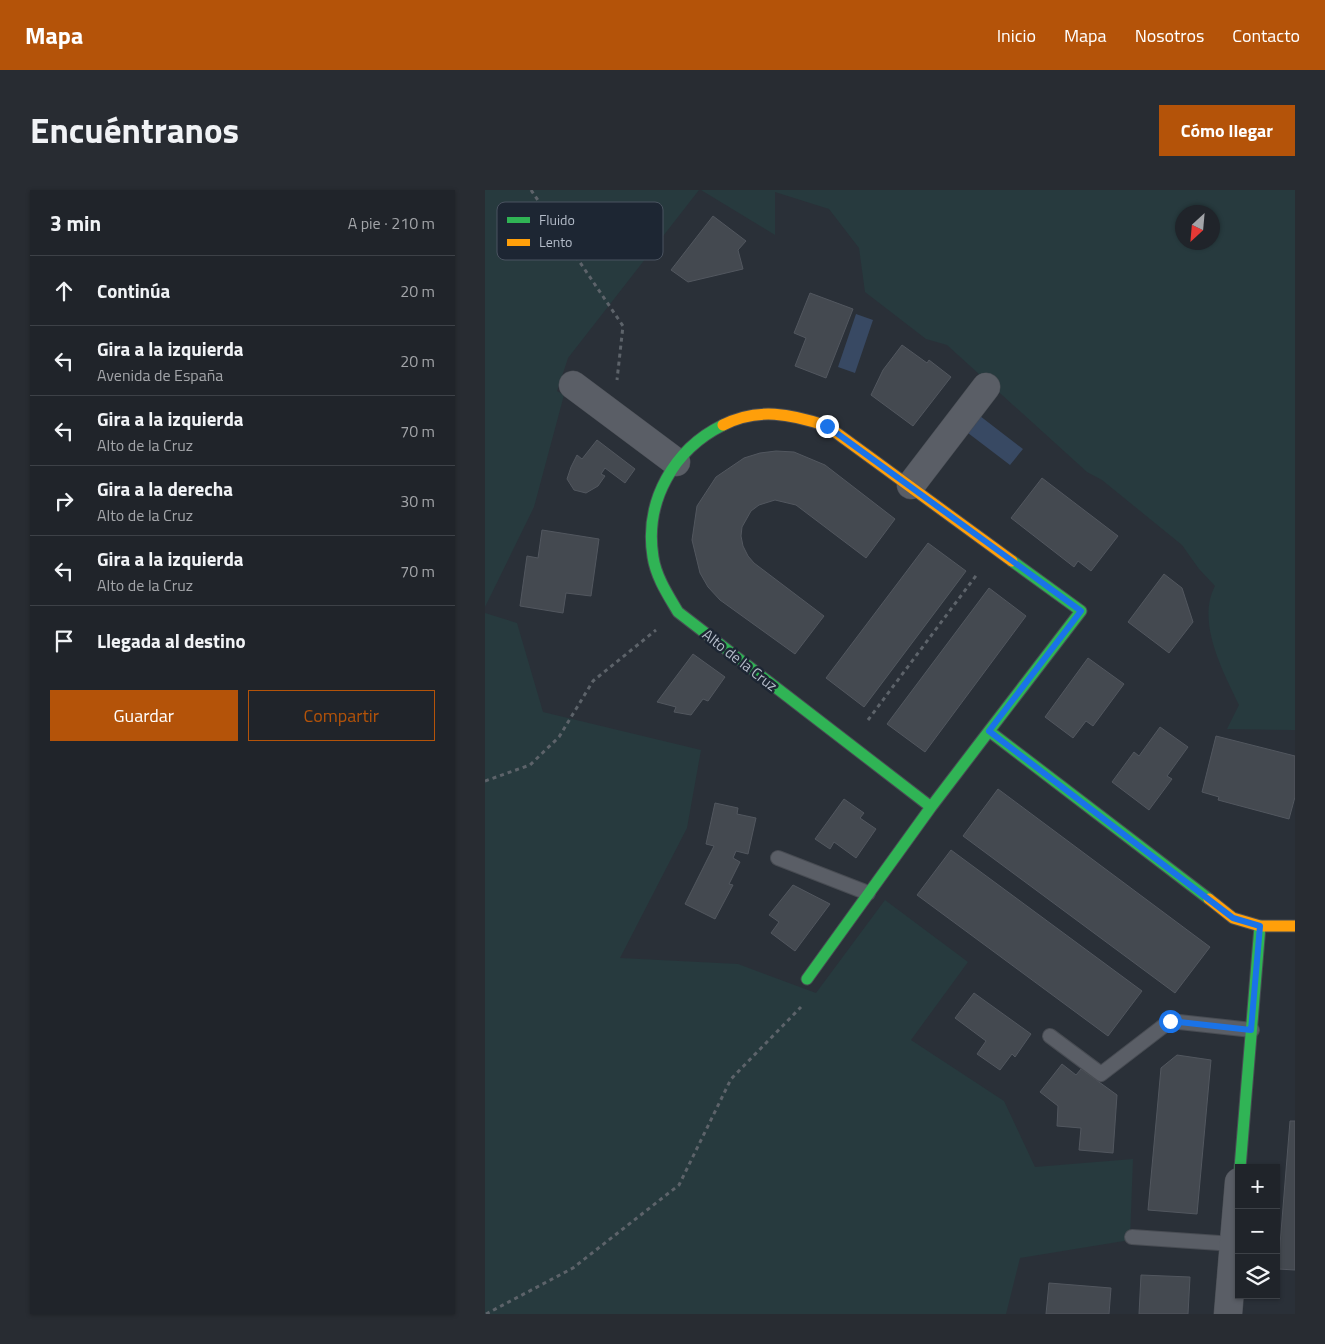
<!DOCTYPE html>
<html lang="es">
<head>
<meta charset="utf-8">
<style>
	:root { --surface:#20242a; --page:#282c32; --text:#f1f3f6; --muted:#a2a4a8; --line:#3d4147; --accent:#b45309 }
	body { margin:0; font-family:"Titillium Web",sans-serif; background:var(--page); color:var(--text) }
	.controls { position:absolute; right:15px; bottom:15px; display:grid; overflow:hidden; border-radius:0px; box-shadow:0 1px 4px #0004 }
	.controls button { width:45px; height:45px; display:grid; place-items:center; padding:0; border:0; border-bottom:1px solid var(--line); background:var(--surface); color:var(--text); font:25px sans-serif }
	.compass { position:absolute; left:690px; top:15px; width:45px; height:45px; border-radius:50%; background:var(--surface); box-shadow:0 1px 4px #0004; rotate:206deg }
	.stop { position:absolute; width:15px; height:15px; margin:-11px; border:4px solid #1a73e8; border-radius:50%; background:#fff }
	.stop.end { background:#1a73e8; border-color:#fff; box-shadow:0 1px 5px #0008 }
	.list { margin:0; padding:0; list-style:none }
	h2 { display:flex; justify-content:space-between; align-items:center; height:65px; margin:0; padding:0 20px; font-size:21px }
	h2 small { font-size:16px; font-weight:400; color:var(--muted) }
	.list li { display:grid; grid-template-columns:32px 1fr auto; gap:15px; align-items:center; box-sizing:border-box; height:70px; padding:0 20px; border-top:1px solid var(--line) }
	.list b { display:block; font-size:19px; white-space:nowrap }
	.list p { margin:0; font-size:16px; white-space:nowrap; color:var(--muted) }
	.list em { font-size:16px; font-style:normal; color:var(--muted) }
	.actions { display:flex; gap:10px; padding:15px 20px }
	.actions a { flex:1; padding:11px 0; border:1px solid var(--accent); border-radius:0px; text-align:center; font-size:18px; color:var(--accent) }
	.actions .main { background:var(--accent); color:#fff }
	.icon { flex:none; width:28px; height:28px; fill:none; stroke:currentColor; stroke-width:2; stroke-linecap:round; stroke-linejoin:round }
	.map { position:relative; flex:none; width:810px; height:1124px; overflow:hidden; border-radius:0px }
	header { display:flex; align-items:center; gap:30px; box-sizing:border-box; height:70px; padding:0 25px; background:var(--accent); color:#fff }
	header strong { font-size:24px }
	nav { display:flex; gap:28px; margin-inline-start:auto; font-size:18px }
	.intro { display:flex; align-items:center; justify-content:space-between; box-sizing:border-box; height:120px; padding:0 30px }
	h1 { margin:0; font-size:35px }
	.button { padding:12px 22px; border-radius:0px; background:var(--accent); color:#fff; font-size:18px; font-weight:700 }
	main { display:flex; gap:30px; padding:0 30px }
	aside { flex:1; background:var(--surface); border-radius:0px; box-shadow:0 1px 4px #0004 }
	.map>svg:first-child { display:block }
	.green { fill:#273a3e; fill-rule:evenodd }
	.water { fill:#384963 }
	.building { fill:#444950; stroke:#52575f }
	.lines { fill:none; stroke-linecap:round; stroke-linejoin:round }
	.lane-casing { stroke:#484c53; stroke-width:16 }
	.street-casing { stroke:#484c53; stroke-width:29 }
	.fast-casing { stroke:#484c53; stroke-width:13 }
	.slow-casing { stroke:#484c53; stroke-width:13 }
	.path { stroke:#5d636a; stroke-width:3; stroke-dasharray:4 4; stroke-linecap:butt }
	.lane { stroke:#5a5e66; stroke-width:14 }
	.street { stroke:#5a5e66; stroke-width:28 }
	.fast { stroke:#30b455; stroke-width:11 }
	.slow { stroke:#ff9f0a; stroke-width:11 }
	.route { stroke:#1a73e8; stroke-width:6 }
	.labels { text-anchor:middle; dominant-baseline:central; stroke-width:5; stroke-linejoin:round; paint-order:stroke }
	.street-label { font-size:15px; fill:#b4bcc9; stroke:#1d2633 }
	.key { fill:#1d2633; stroke:#4a5360; stroke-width:1 }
	.key-label { font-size:14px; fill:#b4bcc9 }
</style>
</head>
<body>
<header>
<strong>Mapa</strong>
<nav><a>Inicio</a><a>Mapa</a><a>Nosotros</a><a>Contacto</a></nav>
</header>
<div class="intro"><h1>Encuéntranos</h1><a class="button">Cómo llegar</a></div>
<main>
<aside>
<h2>3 min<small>A pie · 210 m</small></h2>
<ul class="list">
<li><svg class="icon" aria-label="ahead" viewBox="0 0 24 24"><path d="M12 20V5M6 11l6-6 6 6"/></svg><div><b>Continúa</b></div><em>20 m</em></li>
<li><svg class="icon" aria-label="left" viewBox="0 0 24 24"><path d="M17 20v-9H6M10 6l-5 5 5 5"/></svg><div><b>Gira a la izquierda</b><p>Avenida de España</p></div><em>20 m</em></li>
<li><svg class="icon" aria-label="left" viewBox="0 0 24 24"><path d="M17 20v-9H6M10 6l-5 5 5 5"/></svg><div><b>Gira a la izquierda</b><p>Alto de la Cruz</p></div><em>70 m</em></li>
<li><svg class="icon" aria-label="right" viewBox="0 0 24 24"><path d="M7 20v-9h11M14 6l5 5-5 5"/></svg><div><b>Gira a la derecha</b><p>Alto de la Cruz</p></div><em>30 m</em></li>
<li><svg class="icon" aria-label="left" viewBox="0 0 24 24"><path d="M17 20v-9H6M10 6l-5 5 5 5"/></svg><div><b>Gira a la izquierda</b><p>Alto de la Cruz</p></div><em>70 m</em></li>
<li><svg class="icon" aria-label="arrive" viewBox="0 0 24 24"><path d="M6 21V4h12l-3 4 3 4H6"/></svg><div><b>Llegada al destino</b></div></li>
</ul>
<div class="actions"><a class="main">Guardar</a><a>Compartir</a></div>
</aside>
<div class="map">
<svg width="810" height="1124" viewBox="0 0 810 1124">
	<rect width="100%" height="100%" fill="#2a3038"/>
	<!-- green -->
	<path class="green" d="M0,0H214L83,168L72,201L79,205L49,317L0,417Z
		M216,0H810V540L742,539L754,515C738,481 711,432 730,396L714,379L697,355L617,290L602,282L462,155L441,149L380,102L374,58L344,19L290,2V45ZM698,22H728V52H698Z
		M0,423L32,433L58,522L216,560L202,638L135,768L253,774L331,803L400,710L483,772L426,850L519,911L550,977L648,969L645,1050L535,1068L521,1124H0Z"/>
	<!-- water -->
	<path class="water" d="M371,124L388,130L370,183L353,177Z
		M495,226L538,259L525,275L483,243Z"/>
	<!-- building -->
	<path class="building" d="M228,26L261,51L253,60L258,79L203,92L186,80Z
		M325,103L368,119L341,188L310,176L321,148L309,143Z
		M417,155L442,173L444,170L466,187L428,236L386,205L398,180Z
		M112,250L150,279L140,293L120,278L116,284L120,286L113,296L101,303L89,300L82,289L86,277L92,265L97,269Z
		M291,261L309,262L340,275L410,329L381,368L311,315L290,310L274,315L266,321L257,337L256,346L258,356L263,366L269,373L339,426L310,464L235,410L223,397L215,383L207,350L212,316L231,287L259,268L275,263Z
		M557,288L633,346L606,381L593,371L589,377L526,328Z
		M57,340L114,349L106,406L81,403L78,423L35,416L42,366L53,368Z
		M443,353L481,381L379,517L341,488Z
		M679,384L697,398L708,432L684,463L643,432Z
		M504,398L541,426L440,562L402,534Z
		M208,464L240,487L223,511L218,509L206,525L189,522L191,517L172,512Z
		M603,468L639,494L608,536L601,531L588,548L560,527Z
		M675,537L703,557L682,586L687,589L664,620L627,592L649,562L654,566Z
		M731,546L810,566V607L804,629L733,610L734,607L717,602Z
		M513,599L725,757L690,803L478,646Z
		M359,609L379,623L375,628L391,639L371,668L349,652L345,659L330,649Z
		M230,613L253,618L252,624L271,628L263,664L251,661L248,668L255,672L244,694L248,695L230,729L200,714L229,656L221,654Z
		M466,660L657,801L623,846L432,705Z
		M308,695L345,714L310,761L286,743L294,732L284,725Z
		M489,803L546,844L530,867L527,864L515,880L492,864L501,851L470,828Z
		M692,865L726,870L712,1024L663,1020L676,878Z
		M577,874L591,885L596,879L632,905L628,963L594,960L596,938L572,936L573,916L555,902Z
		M805,931H810V1080L793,1079Z
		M656,1085L705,1087L703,1124H654Z
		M564,1093L626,1098L624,1124H561Z"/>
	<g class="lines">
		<!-- lane casing -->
		<g class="lane-casing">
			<path id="lane" d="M293,668L383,703
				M565,846L616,884L685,831L767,840
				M647,1047L749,1054"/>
		</g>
		<!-- street casing -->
		<g class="street-casing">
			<path id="street" d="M88,195L191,272
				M426,295L501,197
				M743,1124L754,992"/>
		</g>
		<!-- fast casing -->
		<g class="fast-casing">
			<path id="fast" d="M238,235C189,259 159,311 168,367C171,387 183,405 193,422L446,617
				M504,541L596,421L527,371
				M322,789L446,617L504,541L724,709
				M755,978L775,736"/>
		</g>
		<!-- slow casing -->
		<g class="slow-casing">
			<path id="slow" d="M238,235C273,217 306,224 342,236L527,371
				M724,709L748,728L775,736H810"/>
		</g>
		<!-- path -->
		<path class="path" d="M46,0L138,136L132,190
			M383,530L493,383
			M0,591L45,575L74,547L108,491L171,440
			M1,1124L88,1078L194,995L246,889L316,817"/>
		<!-- lane -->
		<use href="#lane" class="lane"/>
		<!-- street -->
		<use href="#street" class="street"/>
		<!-- fast -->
		<use href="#fast" class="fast"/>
		<!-- slow -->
		<use href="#slow" class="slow"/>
	</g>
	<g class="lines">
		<!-- route -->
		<path class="route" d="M342,236L596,421L504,541L748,728L775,736L766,840L685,831"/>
	</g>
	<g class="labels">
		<!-- street labels -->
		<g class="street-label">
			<text transform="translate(255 470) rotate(38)">Alto de la Cruz</text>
		</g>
	</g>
	<!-- legend -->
	<rect x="12" y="12" width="166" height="58" rx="8" class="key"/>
	<rect x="22" y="27" width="23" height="6" fill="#30b455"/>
	<rect x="22" y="49" width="23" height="7" fill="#ff9f0a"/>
	<g class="key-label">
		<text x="54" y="35">Fluido</text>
		<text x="54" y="57">Lento</text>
	</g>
</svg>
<div class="controls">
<button>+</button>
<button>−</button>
<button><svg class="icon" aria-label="layers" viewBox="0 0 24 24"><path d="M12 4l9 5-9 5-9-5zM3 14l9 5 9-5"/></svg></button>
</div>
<svg class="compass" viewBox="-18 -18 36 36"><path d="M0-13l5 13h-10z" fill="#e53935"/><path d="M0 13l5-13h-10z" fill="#a2a4a8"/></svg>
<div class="stop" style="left:685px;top:831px"></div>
<div class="stop end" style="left:342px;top:236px"></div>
</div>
</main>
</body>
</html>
